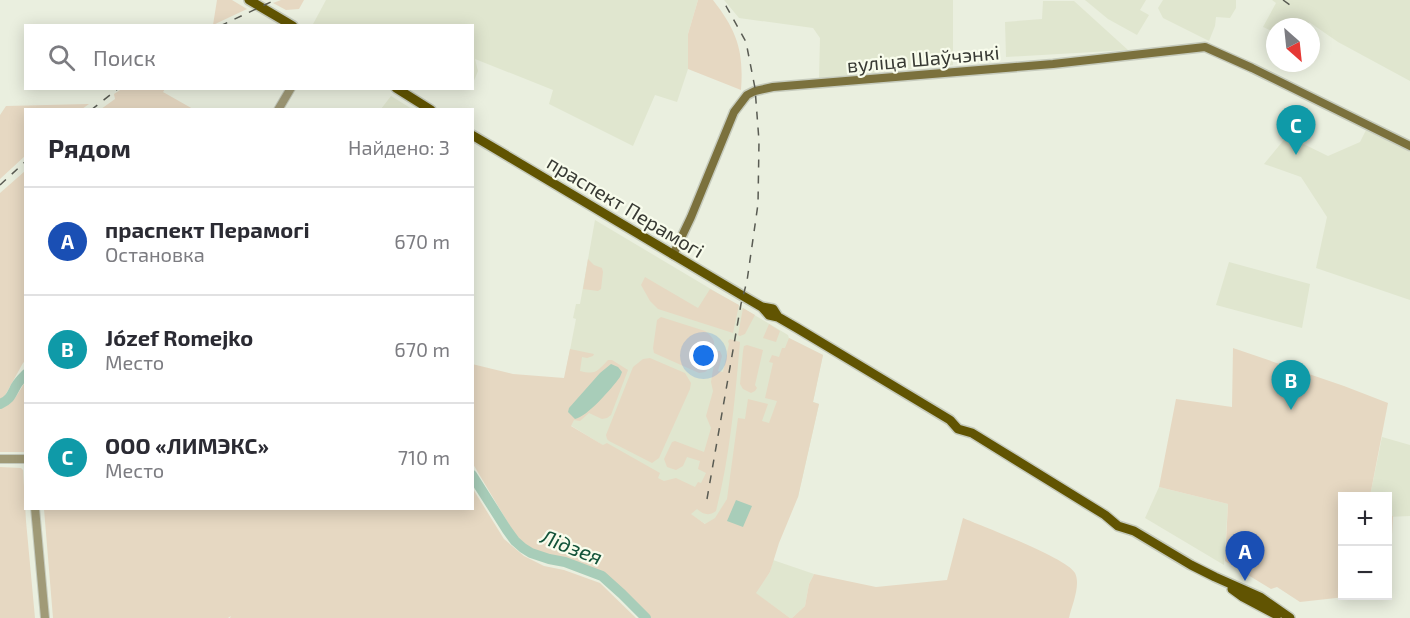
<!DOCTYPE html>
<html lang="ru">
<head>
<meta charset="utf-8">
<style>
	:root { --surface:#fff; --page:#f7f7f7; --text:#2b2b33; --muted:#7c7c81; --line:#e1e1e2; --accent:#ea580c }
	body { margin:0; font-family:"Exo 2",sans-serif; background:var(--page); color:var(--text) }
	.controls { position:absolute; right:18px; bottom:18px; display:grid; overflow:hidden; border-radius:0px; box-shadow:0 3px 15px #0003 }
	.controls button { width:54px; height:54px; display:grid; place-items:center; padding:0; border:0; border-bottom:2px solid var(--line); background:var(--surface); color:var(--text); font:30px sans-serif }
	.compass { position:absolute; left:1266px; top:18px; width:54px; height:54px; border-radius:50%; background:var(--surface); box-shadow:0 3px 15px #0003; rotate:153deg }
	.you { position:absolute; left:704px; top:356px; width:21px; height:21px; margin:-15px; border:4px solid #fff; border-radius:50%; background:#1a73e8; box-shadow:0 0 0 9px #1a73e833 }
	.badge { display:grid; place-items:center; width:39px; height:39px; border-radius:50%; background:var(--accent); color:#fff; font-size:20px; font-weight:700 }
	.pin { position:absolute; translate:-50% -50px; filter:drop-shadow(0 2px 3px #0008) }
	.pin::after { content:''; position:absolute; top:32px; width:21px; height:18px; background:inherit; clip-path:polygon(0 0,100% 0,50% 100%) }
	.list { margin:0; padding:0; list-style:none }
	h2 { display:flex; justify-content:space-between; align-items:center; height:78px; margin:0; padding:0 24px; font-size:26px }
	h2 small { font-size:20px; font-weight:400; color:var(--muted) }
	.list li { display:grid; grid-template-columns:39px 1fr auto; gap:18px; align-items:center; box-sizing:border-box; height:108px; padding:0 24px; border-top:2px solid var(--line) }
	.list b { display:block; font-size:22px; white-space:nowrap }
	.list p { margin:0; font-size:20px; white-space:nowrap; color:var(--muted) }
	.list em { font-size:20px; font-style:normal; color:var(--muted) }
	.icon { flex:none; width:33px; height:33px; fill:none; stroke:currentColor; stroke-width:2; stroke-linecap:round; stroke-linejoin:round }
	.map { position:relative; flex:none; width:1410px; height:618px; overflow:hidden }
	.search { position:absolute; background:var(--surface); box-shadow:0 3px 15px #0003; left:24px; top:24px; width:450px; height:66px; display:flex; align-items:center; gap:15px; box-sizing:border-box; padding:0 21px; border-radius:0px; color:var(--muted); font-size:22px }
	.panel { position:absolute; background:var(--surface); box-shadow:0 3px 15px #0003; left:24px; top:108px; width:450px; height:402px; border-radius:0px }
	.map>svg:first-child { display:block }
	.built { fill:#e0e6cf }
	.green { fill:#e6d8c2 }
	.water { fill:#a8cdb9 }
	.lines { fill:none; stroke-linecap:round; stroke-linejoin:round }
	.river { stroke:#a8cdb9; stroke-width:10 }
	.tertiary-casing { stroke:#c6cbbd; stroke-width:10 }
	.secondary-casing { stroke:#c6cbbd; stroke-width:11 }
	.primary-casing { stroke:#c6cbbd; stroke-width:12 }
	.tertiary { stroke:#a09a77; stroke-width:8 }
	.secondary { stroke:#7b713d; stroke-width:8 }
	.primary { stroke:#615402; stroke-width:9 }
	.rail { stroke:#595b53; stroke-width:1.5; stroke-dasharray:8 8; stroke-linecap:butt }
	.labels { text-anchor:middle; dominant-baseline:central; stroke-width:4.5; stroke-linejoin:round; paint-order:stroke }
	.street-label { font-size:20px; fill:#383a34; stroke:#f8fcec }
	.water-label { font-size:21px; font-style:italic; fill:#125339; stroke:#f8fcec }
</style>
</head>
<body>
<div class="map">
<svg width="1410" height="618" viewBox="0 0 1410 618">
	<rect width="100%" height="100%" fill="#eaefdf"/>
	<!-- built -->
	<path class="built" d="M326,0H698L688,34V69L677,102L655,95L633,146L549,104L553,90L475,59L478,71L473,83L472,26H312Z
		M724,0H953V65L819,78L820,38L813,28L739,18Z
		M1085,0H1146L1140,10L1149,15L1137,35L1108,19Z
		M1163,0H1236V8L1230,18L1216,17L1215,26L1209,41L1163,18L1158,8Z
		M1272,0H1410V81L1338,42L1309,22L1306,27H1275V30L1272,31L1263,27L1276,3Z
		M1043,1H1074L1128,50L1006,57L1005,22L1042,19Z
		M391,96L412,109H381Z
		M1366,130L1410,152V300L1316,268L1327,217L1301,177L1264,164L1287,136L1328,156L1360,142Z
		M595,220L741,307L788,335L789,338L823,355L813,402L819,404L798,497L738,545L637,480L627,460L557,417L576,319L573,318L576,304H580Z
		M1229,262L1310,284L1302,328L1216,305Z
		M1382,437L1410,445V516L1388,517V496H1370Z
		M1159,487L1228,504L1224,565L1145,518Z
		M773,560L814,574L809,584L805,606L792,618H790L755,593L770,572Z"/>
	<!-- green -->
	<path class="green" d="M217,0H232L247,9L213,25Z
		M281,0H304L299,9L286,10L273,3Z
		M698,0H713C737,31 744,51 741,90L688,69V34Z
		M123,88L165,89L163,92L193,109H101L115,99L114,94Z
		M89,104L82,109L26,110L25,156L0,179V115L6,106Z
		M25,171V361L23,363L2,401H0V193Z
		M588,259L594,265L602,268L603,272L601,289L598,291L583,289Z
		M645,277L698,308L710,289L739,305L733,333L658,309L650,301L641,285Z
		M743,308L755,315L745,334L740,336L738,335Z
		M661,317L705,331C709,334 714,338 714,343C715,347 710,365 708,369C706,373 703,372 699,373L654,353L653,348L657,320Z
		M769,324L780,331L776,342L763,338Z
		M789,338L823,355L813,402L819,404L798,497L779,543L770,572L756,593L790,618H650L626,593L604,573L562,557L546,555L529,547L517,538L473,464L472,364L513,374L564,378L570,349L594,354L593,356L587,358L582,357L580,371C597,375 597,371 608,360H612L628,370L611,415L607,418L602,419L589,413L580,421L574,420L571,426L603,445L607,443L660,473L658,478L664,481L676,478L695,487L698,482L701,483L706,473L698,469L700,461L687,457L683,466L676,470L667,467L664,459L672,442L675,441L704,452L711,428L706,416L713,391L711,382L716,351H720L722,356L718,371L723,372L729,344L728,341L730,339L740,342C735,399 730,456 716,511C709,516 704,515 697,509L691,514L705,524L715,518L727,499L738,418L745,419L748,399L768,404L762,421L769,423L777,401L765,398L773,363L769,362L772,355L779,357L782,348H785Z
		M747,345L763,350L755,385L757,388L755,391L751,393L743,389L740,384L743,351L744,346Z
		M1233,348L1344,386L1388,403L1370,496H1342V596H1354L1300,602L1277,587L1271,589L1225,561L1228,504L1159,487L1176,399L1232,407Z
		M650,358L685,373L691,383L690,389L659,458L652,463L609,441L607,439L606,435L633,367L643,359Z
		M25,382V452H0V408C13,405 19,392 25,382Z
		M0,467L21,468L23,470L26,521L35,618H0Z
		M473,489L504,539L524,556L544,566L564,570L600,583L636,618H230L231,616L228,618H53L44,509L472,508Z
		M1393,516L1389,591H1388V517Z
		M963,518C982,526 1067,558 1075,573C1081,585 1072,605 1069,618H792L805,606L809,584L814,574L876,587L947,580Z"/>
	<!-- water -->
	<path class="water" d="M611,364L618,367L622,372L620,377C612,388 587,417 575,419L568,412L569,408L600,373Z
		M736,500L752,506L743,527L727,521Z"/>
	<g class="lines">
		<!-- river -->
		<path class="river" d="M0,404C10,400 11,395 16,386C18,382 22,378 26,374
			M472,475L507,530L515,541L523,548L531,553L549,559L565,562L602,576L622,594L646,618"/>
		<!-- tertiary casing -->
		<g class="tertiary-casing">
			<path id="tertiary" d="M278,110L291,88
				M0,459H26
				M35,508L45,618"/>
		</g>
		<!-- secondary casing -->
		<g class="secondary-casing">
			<path id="secondary" d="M673,255L691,217L734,112L747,95L755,91L773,87L1053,64L1205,47L1252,68L1410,146"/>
		</g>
		<!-- primary casing -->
		<g class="primary-casing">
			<path id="primary" d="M249,0L293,26
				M396,88L431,110
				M472,135L743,296L762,307L773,309L778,317
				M762,307L769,315L778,317L797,328L950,420L958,429L972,433L1105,515L1118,526L1134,531L1191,565L1215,577L1260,597L1290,618
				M1232,589L1243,597L1277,615"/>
		</g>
		<!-- tertiary -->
		<use href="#tertiary" class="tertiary"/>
		<!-- secondary -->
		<use href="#secondary" class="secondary"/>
		<!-- primary -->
		<use href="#primary" class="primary"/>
		<!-- rail -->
		<path class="rail" d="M1283,0L1294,8
			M220,26L275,0
			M91,110L119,88
			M0,185L26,161
			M707,499L741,304L747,281L758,204L759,141L755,88L746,42L726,6L721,0"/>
	</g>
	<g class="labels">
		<!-- street labels -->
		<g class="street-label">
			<text transform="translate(923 58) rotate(-5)">вуліца Шаўчэнкі</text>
			<text transform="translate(626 206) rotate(31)">праспект Перамогі</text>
		</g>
		<!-- water labels -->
		<g class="water-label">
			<text transform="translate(572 546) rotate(21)">Лідзея</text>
		</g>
	</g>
</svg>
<div class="controls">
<button>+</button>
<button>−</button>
</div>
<svg class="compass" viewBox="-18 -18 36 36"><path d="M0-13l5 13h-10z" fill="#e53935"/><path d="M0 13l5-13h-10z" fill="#7c7c81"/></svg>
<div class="you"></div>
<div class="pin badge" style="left:1245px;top:581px;background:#1a4fb4">A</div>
<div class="pin badge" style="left:1291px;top:410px;background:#0f9aa8">B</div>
<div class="pin badge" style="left:1296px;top:155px;background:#0f9aa8">C</div>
<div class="search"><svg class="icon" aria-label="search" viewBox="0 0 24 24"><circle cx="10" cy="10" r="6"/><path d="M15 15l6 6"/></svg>Поиск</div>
<section class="panel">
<h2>Рядом<small>Найдено: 3</small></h2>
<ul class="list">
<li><span class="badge" style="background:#1a4fb4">A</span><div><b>праспект Перамогі</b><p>Остановка</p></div><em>670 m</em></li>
<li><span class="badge" style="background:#0f9aa8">B</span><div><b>Józef Romejko</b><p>Место</p></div><em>670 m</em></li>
<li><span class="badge" style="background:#0f9aa8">C</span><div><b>ООО «ЛИМЭКС»</b><p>Место</p></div><em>710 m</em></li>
</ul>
</section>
</div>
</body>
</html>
